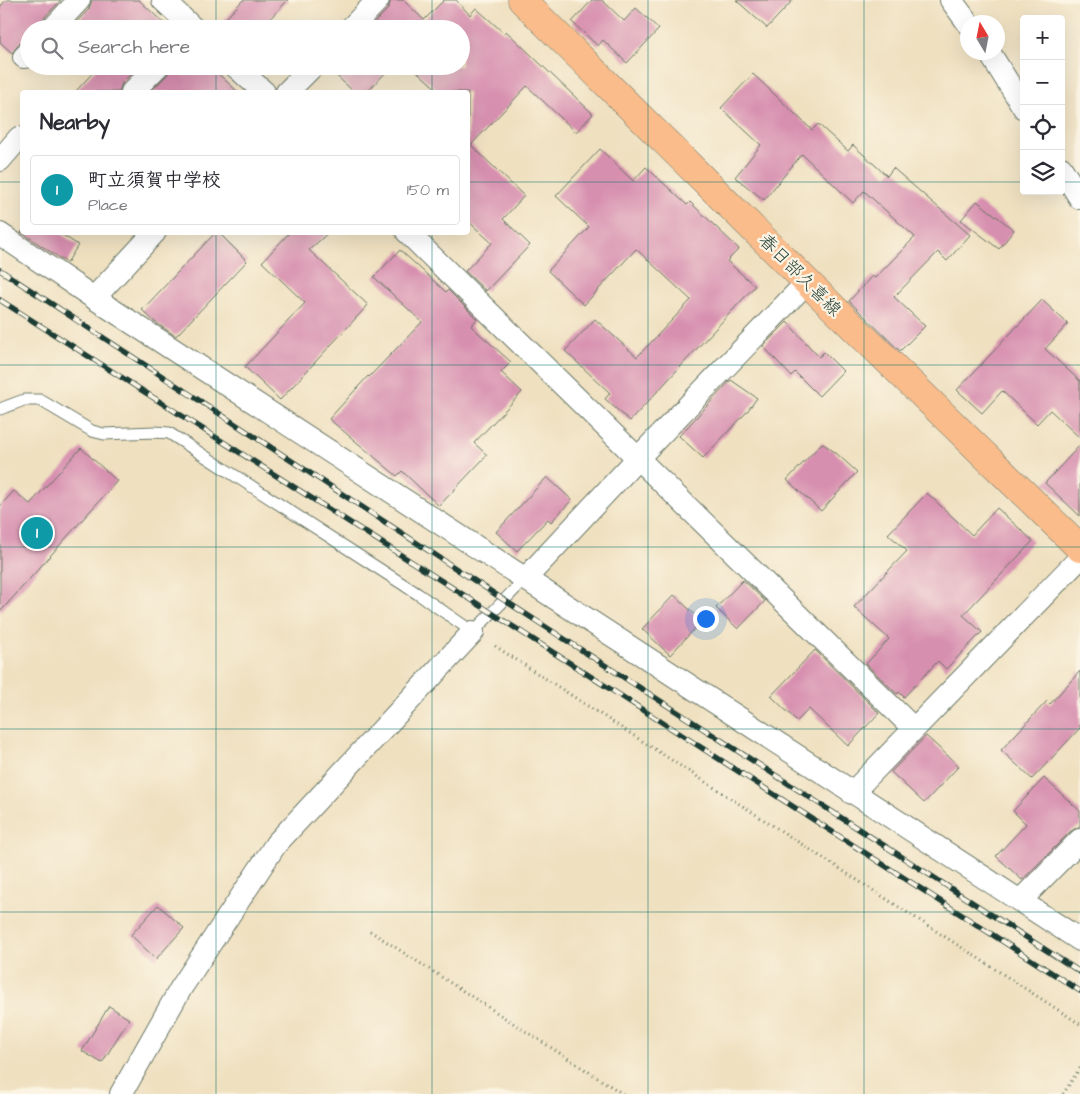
<!DOCTYPE html>
<html lang="en">
<head>
<meta charset="utf-8">
<style>
	:root { --surface:#fff; --page:#f7f7f7; --text:#2b2b33; --muted:#7c7c81; --line:#e1e1e2; --accent:#b45309 }
	body { margin:0; font-family:"Architects Daughter","Klee One",sans-serif; background:var(--page); color:var(--text) }
	.controls { position:absolute; right:15px; top:15px; display:grid; overflow:hidden; border-radius:5px; box-shadow:0 5px 20px #0002 }
	.controls button { width:45px; height:45px; display:grid; place-items:center; padding:0; border:0; border-bottom:1px solid var(--line); background:var(--surface); color:var(--text); font:25px sans-serif }
	.compass { position:absolute; left:960px; top:15px; width:45px; height:45px; border-radius:50%; background:var(--surface); box-shadow:0 5px 20px #0002; rotate:350deg }
	.you { position:absolute; left:705px; top:618px; width:18px; height:18px; margin:-12px; border:4px solid #fff; border-radius:50%; background:#1a73e8; box-shadow:0 0 0 8px #1a73e833 }
	.badge { display:grid; place-items:center; width:32px; height:32px; border-radius:50%; background:var(--accent); color:#fff; font-size:16px; font-weight:700 }
	.pin { position:absolute; translate:-50% -50%; border:2px solid #fff; box-shadow:0 1px 5px #0006 }
	.list { margin:0; padding:0; list-style:none }
	h2 { display:flex; justify-content:space-between; align-items:center; height:65px; margin:0; padding:0 20px; font-size:21px }
	h2 small { font-size:16px; font-weight:400; color:var(--muted) }
	.list li { display:grid; grid-template-columns:32px 1fr auto; gap:15px; align-items:center; box-sizing:border-box; height:70px; margin:0 10px 10px; padding:0 10px; border:1px solid var(--line); border-radius:5px }
	.list b { display:block; font-size:19px; white-space:nowrap }
	.list p { margin:0; font-size:16px; white-space:nowrap; color:var(--muted) }
	.list em { font-size:16px; font-style:normal; color:var(--muted) }
	.icon { flex:none; width:28px; height:28px; fill:none; stroke:currentColor; stroke-width:2; stroke-linecap:round; stroke-linejoin:round }
	.map { position:relative; flex:none; width:1080px; height:1094px; overflow:hidden }
	.search { position:absolute; background:var(--surface); box-shadow:0 5px 20px #0002; left:20px; top:20px; width:450px; height:55px; display:flex; align-items:center; gap:12px; box-sizing:border-box; padding:0 18px; border-radius:28px; color:var(--muted); font-size:19px }
	.panel { position:absolute; background:var(--surface); box-shadow:0 5px 20px #0002; left:20px; top:90px; width:450px; height:145px; border-radius:5px }
	.map>svg:first-child { display:block }
	.building { fill:#d78faf }
	.lines { fill:none; stroke-linecap:round; stroke-linejoin:round }
	.lane-casing { stroke:#687665; stroke-width:13 }
	.street-casing { stroke:#687665; stroke-width:24 }
	.primary-casing { stroke:#687665; stroke-width:29 }
	.path { stroke:#687665; stroke-width:3; stroke-dasharray:1 4; stroke-linecap:butt }
	.lane { stroke:#fff; stroke-width:11 }
	.street { stroke:#fff; stroke-width:22 }
	.primary { stroke:#fabc8b; stroke-width:28 }
	.rail-casing { stroke:#1f3d34; stroke-width:5.5 }
	.rail { stroke:#fcf5e5; stroke-width:4; stroke-dasharray:11; stroke-linecap:butt }
	.grid { fill:none; stroke:#0f766e; stroke-width:1; stroke-opacity:0.55 }
	.labels { text-anchor:middle; dominant-baseline:central; stroke-width:4.5; stroke-linejoin:round; paint-order:stroke }
	.street-label { font-size:18px; fill:#1f3d34; stroke:#fcf5e5 }
</style>
</head>
<body>
<div class="map">
<svg width="1080" height="1094" viewBox="0 0 1080 1094">
	<rect width="100%" height="100%" fill="#fcf5e5"/>
	<filter id="ink" filterUnits="userSpaceOnUse"><feTurbulence type="fractalNoise" baseFrequency=".02" numOctaves="2"/><feDisplacementMap in="SourceGraphic" scale="10" xChannelSelector="R" yChannelSelector="G"/><feConvolveMatrix kernelMatrix="1 2 1 2 8 2 1 2 1" color-interpolation-filters="sRGB"/></filter>
	<filter id="wash" filterUnits="userSpaceOnUse"><feTurbulence type="fractalNoise" baseFrequency=".0096" numOctaves="4" result="noise"/><feDisplacementMap in="SourceGraphic" scale="20" xChannelSelector="R" yChannelSelector="G"/><feGaussianBlur stdDeviation="1.12" result="paint"/><feColorMatrix in="noise" values="0 0 0 0 0 0 0 0 0 0 0 0 0 0 0 0 0 1.4 0 .05"/><feComposite in="paint" operator="in"/></filter>
	<g filter="url(#wash)">
		<rect width="100%" height="100%" fill="#efe0c0"/>
		<g id="blocks">
			<!-- building -->
			<path class="building" d="M6,0H61L42,20L39,29H29V38L20,43L12,53L0,42V7Z
				M92,0H139L170,29H70L89,9Z
				M243,0H288L260,29H216Z
				M391,0H403L424,20L444,0H456L470,15L476,8L504,33L506,31L593,114L576,132L527,86L471,145L524,196L503,219L530,245L486,291L465,271L492,243L468,221V92H440L411,66H461V29H379L374,23L388,9Z
				M592,0H602L624,21L636,8L659,29L627,63L603,40L598,46L572,22Z
				M736,0H793L767,28Z
				M99,66H139L122,83L119,92H75Z
				M171,66H210L238,92H150L167,75Z
				M326,66H392L367,92H354Z
				M753,74L812,130L818,124L848,151L853,145L887,176L893,168L970,235L947,261L938,252L894,297L925,326L900,351L849,301L872,276L875,278L915,237L864,191L853,203L802,154L764,200L735,177L761,145L721,108Z
				M600,149L633,181L646,167L687,205L690,202L739,249L727,261L755,286L630,421L605,399L610,393L565,351L595,319L637,357L691,300L636,249L584,305L548,271L589,227L556,196Z
				M977,201L1014,230L999,249L961,220Z
				M21,232H58L78,245L67,263Z
				M216,232H218L247,261L176,336L155,322L142,310Z
				M290,232H329L309,250L368,305L280,400L245,367L305,303L262,262Z
				M400,250L446,292L448,290L477,319L471,326L511,362L501,372L522,392L474,443L487,455L439,506L402,471L397,476L329,419L368,376L369,377L422,322L374,277Z
				M1042,300L1068,324L1045,349L1080,381V438L1050,410L1037,424L1002,391L982,413L957,390Z
				M787,322L819,357L824,352L843,371L819,396L795,372L791,376L763,346Z
				M731,380L757,398L746,413L703,458L679,436Z
				M822,443L836,453L857,472L821,511L787,480Z
				M1080,445V516L1045,483Z
				M81,448L117,481L0,612V506L14,491L30,504Z
				M547,477L572,500L551,522L548,519L517,551L496,532Z
				M927,493L972,535L997,508L1033,541L963,615L982,632L946,669L938,661L904,697L899,692L897,694L866,664L889,639L854,607L907,551L888,534Z
				M743,580L765,601L738,629L716,608Z
				M674,595L702,621L670,655L642,629Z
				M815,650L879,713L848,746L809,709L797,721L771,696Z
				M1080,671V728L1032,779L1001,750L1047,701L1050,704Z
				M926,736L959,766L924,803L891,772Z
				M1044,778L1080,811V826L1071,831L1022,880L996,856L1026,824L1013,811Z
				M158,905L184,928L156,959L131,935Z
				M109,1006L129,1019L102,1063L82,1051Z"/>
		</g>
	</g>
	<g filter="url(#ink)">
		<use href="#blocks" fill-opacity="0" stroke="#687665" stroke-width="1"/>
		<g class="lines">
			<!-- lane casing -->
			<g class="lane-casing">
				<path id="lane" d="M0,409L24,400H40L92,431L104,434L155,432L169,433L418,594L473,632L526,578"/>
			</g>
			<!-- street casing -->
			<g class="street-casing">
				<path id="street" d="M163,0L194,29
					M951,0L968,23
					M52,29L79,0
					M350,29L378,0
					M989,52L1024,108
					M24,57L29,52
					M235,66L264,92
					M132,92L158,66
					M287,92L313,66
					M0,160L19,138
					M1061,168L1080,198
					M407,232L914,729
					M0,234L94,298L1080,940
					M94,298L155,232
					M526,578L638,458L807,282
					M852,793L1080,558
					M1020,901L1080,840
					M121,1094L181,988L276,844L473,632"/>
			</g>
			<!-- primary casing -->
			<g class="primary-casing">
				<path id="primary" d="M522,0L807,282L1080,548"/>
			</g>
			<!-- path -->
			<path class="path" d="M495,646L1080,1024
				M370,931L623,1094
				M1063,1094L1080,1068"/>
			<!-- lane -->
			<use href="#lane" class="lane"/>
			<!-- street -->
			<use href="#street" class="street"/>
			<!-- primary -->
			<use href="#primary" class="primary"/>
			<!-- rail casing -->
			<g class="rail-casing">
				<path id="rail" d="M0,270L504,600L1080,972
					M0,300L492,613L1080,991"/>
			</g>
			<!-- rail -->
			<use href="#rail" class="rail"/>
		</g>
	</g>
	<!-- grid -->
	<path class="grid" d="M216,0V29M432,0V29M648,0V1094M864,0V1094M216,66V92M432,66V92M0,182H22M468,182H1024M1061,182H1080M216,232V1094M432,232V1094M0,365H1080M0,547H1080M0,729H1080M0,912H1080"/>
	<g class="labels">
		<!-- street labels -->
		<g class="street-label">
			<text transform="translate(800 275) rotate(45)">春日部久喜線</text>
		</g>
	</g>
</svg>
<div class="controls">
<button>+</button>
<button>−</button>
<button><svg class="icon" aria-label="locate" viewBox="0 0 24 24"><circle cx="12" cy="12" r="6"/><path d="M12 2v4M12 18v4M2 12h4M18 12h4"/></svg></button>
<button><svg class="icon" aria-label="layers" viewBox="0 0 24 24"><path d="M12 4l9 5-9 5-9-5zM3 14l9 5 9-5"/></svg></button>
</div>
<svg class="compass" viewBox="-18 -18 36 36"><path d="M0-13l5 13h-10z" fill="#e53935"/><path d="M0 13l5-13h-10z" fill="#7c7c81"/></svg>
<div class="you"></div>
<div class="pin badge" style="left:37px;top:533px;background:#0f9aa8">1</div>
<div class="search"><svg class="icon" aria-label="search" viewBox="0 0 24 24"><circle cx="10" cy="10" r="6"/><path d="M15 15l6 6"/></svg>Search here</div>
<section class="panel">
<h2>Nearby<small></small></h2>
<ul class="list">
<li><span class="badge" style="background:#0f9aa8">1</span><div><b>町立須賀中学校</b><p>Place</p></div><em>150 m</em></li>
</ul>
</section>
</div>
</body>
</html>
